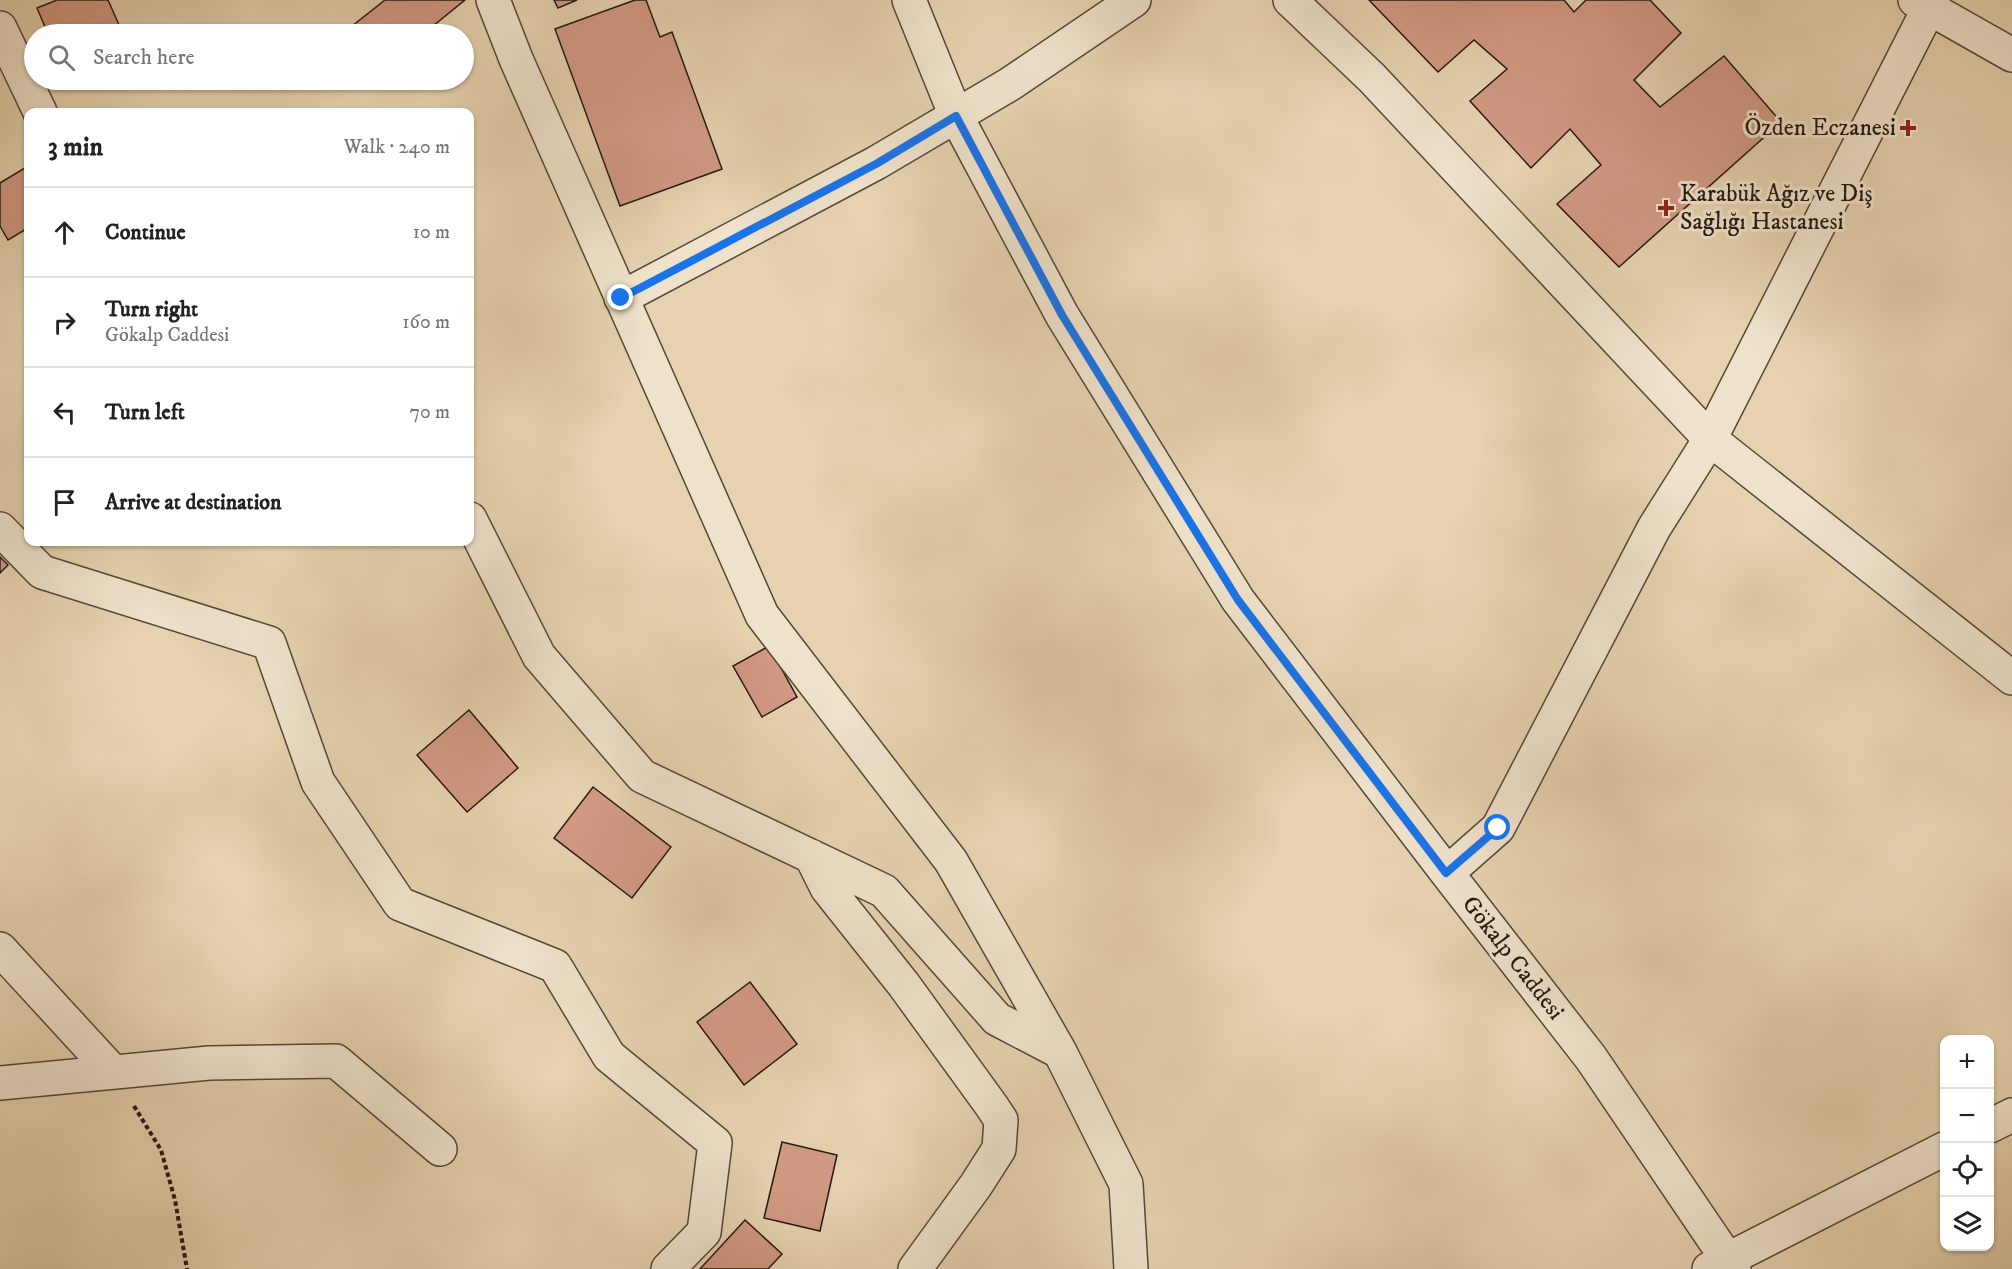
<!DOCTYPE html>
<html lang="en">
<head>
<meta charset="utf-8">
<style>
	:root { --surface:#fff; --page:#f6f6f6; --text:#222; --muted:#767676; --line:#e0e0e0 }
	body { margin:0; font-family:"IM FELL DW Pica",serif; background:var(--page); color:var(--text) }
	.controls { position:absolute; right:18px; bottom:18px; display:grid; overflow:hidden; border-radius:12px; box-shadow:0 2px 4px #0004 }
	.controls button { width:54px; height:54px; display:grid; place-items:center; padding:0; border:0; border-bottom:2px solid var(--line); background:var(--surface); color:var(--text); font:30px sans-serif }
	.stop { position:absolute; width:18px; height:18px; margin:-14px; border:4px solid #1a73e8; border-radius:50%; background:#fff }
	.stop.end { background:#1a73e8; border-color:#fff; box-shadow:0 2px 6px #0008 }
	.list { margin:0; padding:0; list-style:none }
	h2 { display:flex; justify-content:space-between; align-items:center; height:78px; margin:0; padding:0 24px; font-size:26px }
	h2 small { font-size:20px; font-weight:400; color:var(--muted) }
	.list li { display:grid; grid-template-columns:39px 1fr auto; gap:18px; align-items:center; box-sizing:border-box; height:90px; padding:0 24px; border-top:2px solid var(--line) }
	.list b { display:block; font-size:22px; white-space:nowrap }
	.list p { margin:0; font-size:20px; white-space:nowrap; color:var(--muted) }
	.list em { font-size:20px; font-style:normal; color:var(--muted) }
	.icon { flex:none; width:33px; height:33px; fill:none; stroke:currentColor; stroke-width:2; stroke-linecap:round; stroke-linejoin:round }
	.map { position:relative; flex:none; width:2012px; height:1269px; overflow:hidden }
	.search { position:absolute; background:var(--surface); box-shadow:0 2px 4px #0004; left:24px; top:24px; width:450px; height:66px; display:flex; align-items:center; gap:15px; box-sizing:border-box; padding:0 21px; border-radius:33px; color:var(--muted); font-size:22px }
	.panel { position:absolute; background:var(--surface); box-shadow:0 2px 4px #0004; left:24px; top:108px; width:450px; height:438px; border-radius:12px }
	.map>svg:first-child { display:block }
	.building { fill:#d29983; stroke:#241914; stroke-width:1.5 }
	.lines { fill:none; stroke-linecap:round; stroke-linejoin:round }
	.minor-casing { stroke:#54473b; stroke-width:36 }
	.path { stroke:#241914; stroke-width:4; stroke-dasharray:4.5 3; stroke-linecap:butt }
	.minor { stroke:#efe2cb; stroke-width:33 }
	.route { stroke:#1a73e8; stroke-width:8 }
	.poi-dot { fill:#8f2418; stroke:#efe2cb; stroke-width:2 }
	.labels { text-anchor:middle; dominant-baseline:central; stroke-width:6; stroke-linejoin:round; paint-order:stroke }
	.poi-label { font-size:24px; fill:#241914; stroke:#efe2cb; text-anchor:end }
	.street-label { font-size:24px; fill:#241914; stroke:#efe2cb }
</style>
</head>
<body>
<div class="map">
<svg width="2012" height="1269" viewBox="0 0 2012 1269">
	<rect width="100%" height="100%" fill="#e6d2af"/>
	<filter id="stains"><feTurbulence type="fractalNoise" baseFrequency=".00333" numOctaves="4"/><feColorMatrix values="0 0 0 0 .2 0 0 0 0 .09 0 0 0 0 .02 0 0 0 .5 -.17"/></filter>
	<radialGradient id="worn" r=".72"><stop offset=".6" stop-color="#630" stop-opacity="0"/><stop offset="1" stop-color="#630" stop-opacity=".3"/></radialGradient>
	<!-- building -->
	<path class="building" d="M57,0H108L123,34H48L37,8Z
		M385,0H465L423,34H342Z
		M554,0H577L558,8Z
		M635,0H646L660,37L672,32L722,169L620,206L555,29Z
		M1369,0H1564L1574,12L1586,0H1650L1681,33L1634,80L1660,107L1724,56L1781,122L1619,267L1557,204L1601,165L1570,129L1531,168L1470,101L1507,69L1474,40L1438,72Z
		M28,166V228L8,240L0,226V183Z
		M0,557L8,565L0,573Z
		M769,646L797,697L762,717L733,666Z
		M469,710L518,768L467,812L417,755Z
		M593,787L671,847L632,898L554,838Z
		M750,982L797,1044L744,1085L697,1022Z
		M782,1142L837,1155L820,1231L764,1218Z
		M745,1220L782,1254L768,1269H700Z"/>
	<g class="lines">
		<!-- minor casing -->
		<g class="minor-casing">
			<path id="minor" d="M493,0L516,59L762,615L951,861L1060,1052L1126,1184L1131,1269
				M909,0L956,116L1062,315L1238,600L1447,873L1591,1058L1734,1269
				M1290,0L1372,78L1710,439L2012,678
				M1915,0L2012,55
				M0,28L40,112
				M621,298L876,163L1010,84L1134,0
				M470,519L539,656L642,776L884,891L997,1019L1060,1052
				M0,529L42,572L269,643L318,782L400,904L555,966L609,1056L715,1143L704,1232L668,1269
				M811,856L827,888L904,985L991,1105L1001,1120L999,1149L976,1185L915,1269
				M1447,873L1498,828L1654,528L1710,439L1933,0
				M0,949L113,1072
				M0,1083L209,1063L336,1061L440,1149
				M1990,1126L2012,1115
				M1709,1269L1944,1149"/>
		</g>
		<!-- path -->
		<path class="path" d="M134,1106L161,1150L175,1200L187,1269"/>
		<!-- minor -->
		<use href="#minor" class="minor"/>
	</g>
	<g class="lines">
		<!-- route -->
		<path class="route" d="M621,298L876,164L956,116L1062,315L1238,600L1446,873L1498,828"/>
	</g>
	<!-- markers -->
	<g class="poi-dot">
		<path d="M1905 119h6v6h6v6h-6v6h-6v-6h-6v-6h6z"/>
		<path d="M1663 199h6v6h6v6h-6v6h-6v-6h-6v-6h6z"/>
	</g>
	<g class="labels">
		<!-- poi labels -->
		<g class="poi-label">
			<text x="1896" y="128">Özden Eczanesi</text>
			<text x="1680" y="194" text-anchor="start">Karabük Ağız ve Diş<tspan x="1680" dy="28">Sağlığı Hastanesi</tspan></text>
		</g>
		<!-- street labels -->
		<g class="street-label">
			<text transform="translate(1513 958) rotate(52)">Gökalp Caddesi</text>
		</g>
	</g>
	<rect width="100%" height="100%" filter="url(#stains)"/>
	<rect width="100%" height="100%" fill="url(#worn)"/>
</svg>
<div class="controls">
<button>+</button>
<button>−</button>
<button><svg class="icon" aria-label="locate" viewBox="0 0 24 24"><circle cx="12" cy="12" r="6"/><path d="M12 2v4M12 18v4M2 12h4M18 12h4"/></svg></button>
<button><svg class="icon" aria-label="layers" viewBox="0 0 24 24"><path d="M12 4l9 5-9 5-9-5zM3 14l9 5 9-5"/></svg></button>
</div>
<div class="stop" style="left:1498px;top:828px"></div>
<div class="stop end" style="left:621px;top:298px"></div>
<div class="search"><svg class="icon" aria-label="search" viewBox="0 0 24 24"><circle cx="10" cy="10" r="6"/><path d="M15 15l6 6"/></svg>Search here</div>
<section class="panel">
<h2>3 min<small>Walk · 240 m</small></h2>
<ul class="list">
<li><svg class="icon" aria-label="ahead" viewBox="0 0 24 24"><path d="M12 20V5M6 11l6-6 6 6"/></svg><div><b>Continue</b></div><em>10 m</em></li>
<li><svg class="icon" aria-label="right" viewBox="0 0 24 24"><path d="M7 20v-9h11M14 6l5 5-5 5"/></svg><div><b>Turn right</b><p>Gökalp Caddesi</p></div><em>160 m</em></li>
<li><svg class="icon" aria-label="left" viewBox="0 0 24 24"><path d="M17 20v-9H6M10 6l-5 5 5 5"/></svg><div><b>Turn left</b></div><em>70 m</em></li>
<li><svg class="icon" aria-label="arrive" viewBox="0 0 24 24"><path d="M6 21V4h12l-3 4 3 4H6"/></svg><div><b>Arrive at destination</b></div></li>
</ul>
</section>
</div>
</body>
</html>
